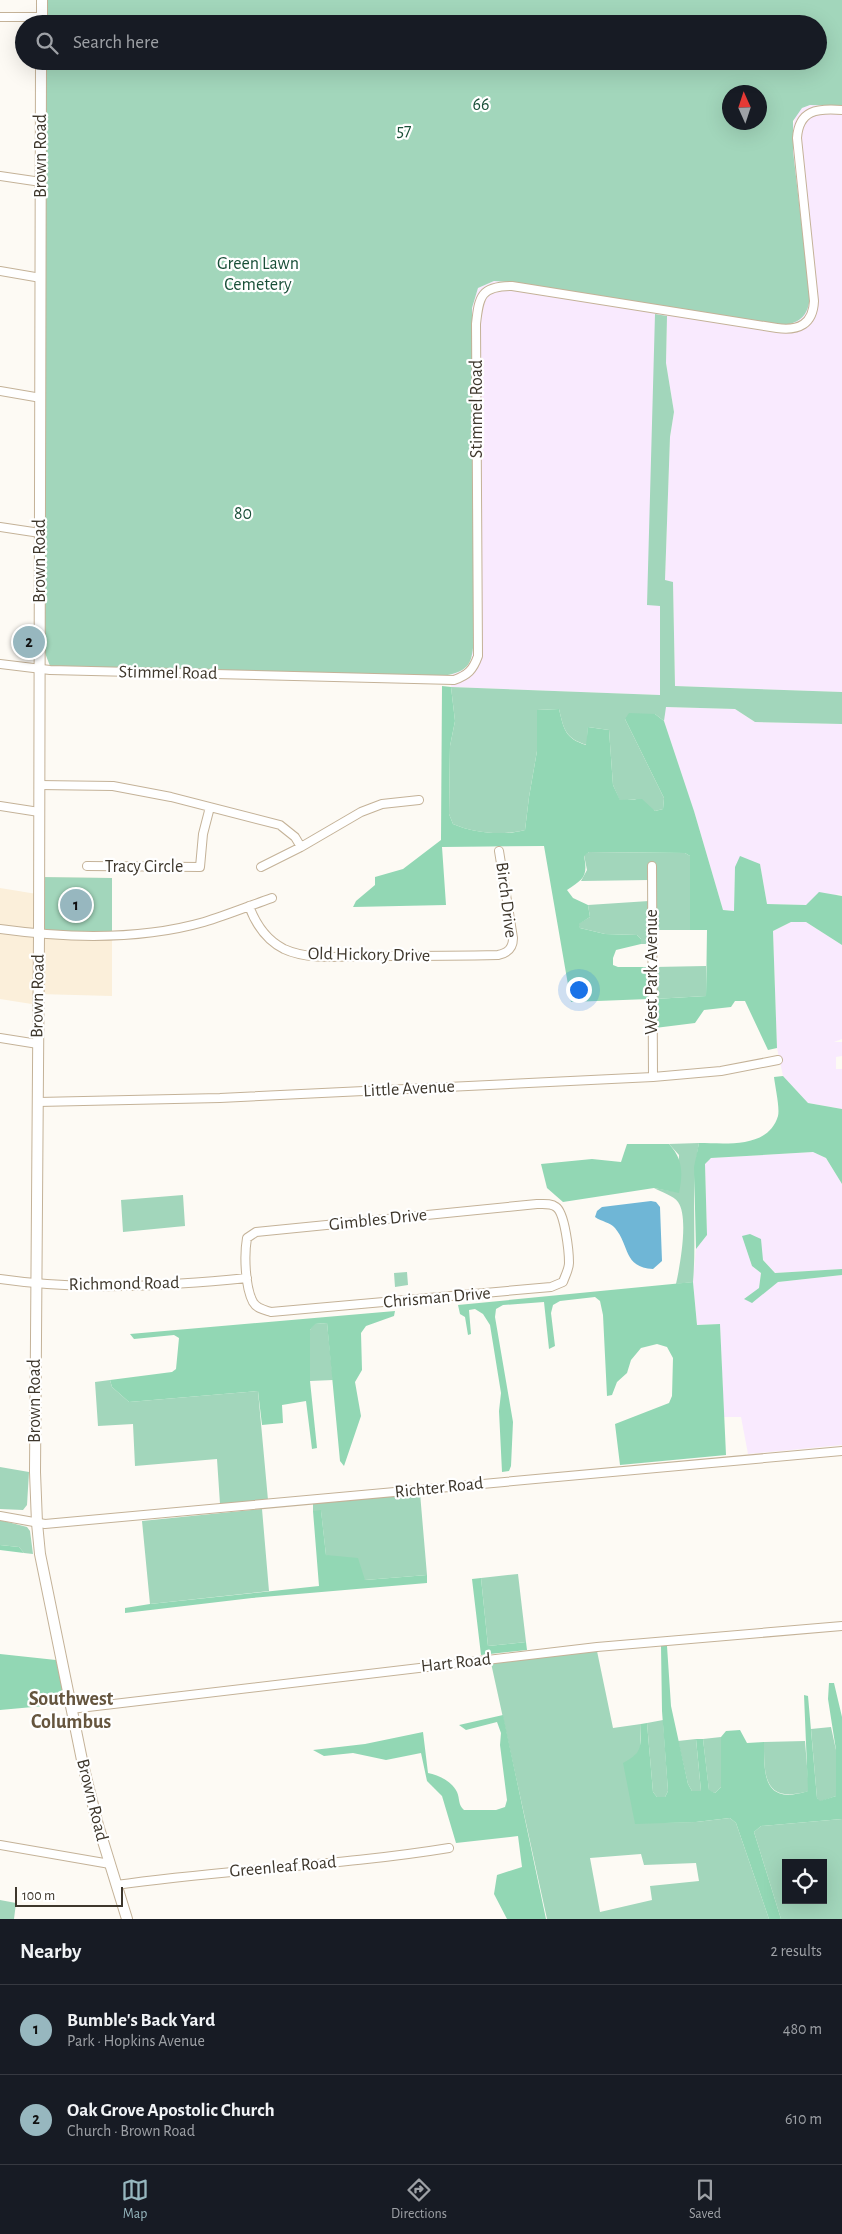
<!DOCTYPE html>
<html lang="en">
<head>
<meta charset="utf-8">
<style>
	:root { --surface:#171b24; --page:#20242c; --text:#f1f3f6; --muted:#9ea1a6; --line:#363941; --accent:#97b7bf }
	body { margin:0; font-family:"Alegreya Sans",sans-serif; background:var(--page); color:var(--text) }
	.controls { position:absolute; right:15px; bottom:15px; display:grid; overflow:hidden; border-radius:0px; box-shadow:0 5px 20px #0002 }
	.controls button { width:45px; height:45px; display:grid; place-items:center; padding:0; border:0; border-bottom:1px solid var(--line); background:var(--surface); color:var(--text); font:25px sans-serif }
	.compass { position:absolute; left:722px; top:85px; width:45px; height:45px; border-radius:50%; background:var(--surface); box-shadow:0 5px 20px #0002; rotate:357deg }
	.scale { position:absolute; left:15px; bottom:12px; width:108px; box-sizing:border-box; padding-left:5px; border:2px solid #3e372c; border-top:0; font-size:14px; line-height:18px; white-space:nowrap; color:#3e372c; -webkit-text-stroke:4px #fff; paint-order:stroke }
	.you { position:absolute; left:578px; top:989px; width:18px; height:18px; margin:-12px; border:4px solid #fff; border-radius:50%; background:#1a73e8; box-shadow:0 0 0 8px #1a73e833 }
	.badge { display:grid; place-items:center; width:32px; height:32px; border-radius:50%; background:var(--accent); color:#111; font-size:16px; font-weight:700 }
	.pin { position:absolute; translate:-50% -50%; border:2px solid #fff; box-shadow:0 1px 5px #0006 }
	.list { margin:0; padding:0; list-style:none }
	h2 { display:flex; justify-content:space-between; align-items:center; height:65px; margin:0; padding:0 20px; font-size:21px }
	h2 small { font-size:16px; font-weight:400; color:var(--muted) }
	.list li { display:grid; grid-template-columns:32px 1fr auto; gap:15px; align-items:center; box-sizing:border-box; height:90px; padding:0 20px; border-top:1px solid var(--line) }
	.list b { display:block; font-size:19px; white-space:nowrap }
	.list p { margin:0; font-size:16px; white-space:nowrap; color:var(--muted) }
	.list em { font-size:16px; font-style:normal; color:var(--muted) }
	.icon { flex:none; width:28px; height:28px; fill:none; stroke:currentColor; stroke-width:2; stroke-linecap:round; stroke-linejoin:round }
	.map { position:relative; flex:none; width:842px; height:1919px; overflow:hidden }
	.search { position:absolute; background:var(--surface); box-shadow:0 5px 20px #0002; left:15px; right:15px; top:15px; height:55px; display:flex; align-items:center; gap:12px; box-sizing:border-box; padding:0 18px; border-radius:28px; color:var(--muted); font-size:19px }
	.sheet { height:245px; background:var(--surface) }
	nav { display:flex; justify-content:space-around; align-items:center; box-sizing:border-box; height:70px; border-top:1px solid var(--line); background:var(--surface); font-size:14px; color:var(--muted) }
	nav a { display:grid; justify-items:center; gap:2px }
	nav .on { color:var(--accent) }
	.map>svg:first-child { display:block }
	.commercial { fill:#fbefda }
	.industrial { fill:#f9eafe }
	.green { fill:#a2d6bb; fill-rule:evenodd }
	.forest { fill:#92d7b4 }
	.water { fill:#6fb6d6 }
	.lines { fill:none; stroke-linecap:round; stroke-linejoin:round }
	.minor-casing { stroke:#c4b298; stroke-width:10 }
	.major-casing { stroke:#c4b298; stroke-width:12 }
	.minor { stroke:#fff; stroke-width:8 }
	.major { stroke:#fff; stroke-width:10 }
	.labels { text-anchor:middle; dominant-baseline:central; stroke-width:4.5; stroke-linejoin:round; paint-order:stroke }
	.park-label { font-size:18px; fill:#1a5039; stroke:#fff }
	.street-label { font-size:18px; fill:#3e372c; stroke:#fff }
	.quarter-label { font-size:20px; font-weight:bold; fill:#65553e; stroke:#fff }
</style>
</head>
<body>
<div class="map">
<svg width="842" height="1919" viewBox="0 0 842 1919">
	<rect width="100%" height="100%" fill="#fdfaf4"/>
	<!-- commercial -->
	<path class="commercial" d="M44,877L112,878V996L38,994V1005L0,999V888L43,895Z"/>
	<!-- industrial -->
	<path class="industrial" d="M810,105L842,106V692L675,686L673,583L665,580L670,437L674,412L666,363L667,317L647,604L660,606V695L451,687V675L465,669L471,662L474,637L472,308L478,288L494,281L512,282L783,325L790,324L792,130L796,114L802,108Z
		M665,707L735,709L755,722L842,724V896L839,894L806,905L767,904L760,864L735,867L734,911L723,910L694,811L664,721Z
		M791,922H806L842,945V1039L834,1042H842V1056L836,1057V1069H842V1109L808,1103L783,1076L777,1048L773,931Z
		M813,1152L826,1158L842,1184V1269L775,1273L743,1237L752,1266L761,1273L759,1288L752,1302L778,1282L842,1275V1445L748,1454L741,1417H724L720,1324L697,1325L693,1282L696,1249L707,1235L705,1164L711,1158Z"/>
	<!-- green -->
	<path class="green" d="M46,0H842V106L810,105L802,108L793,121V151L810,297C808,315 801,323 783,325L512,282L494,281L478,288L472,308L474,637C472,663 471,671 443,676L50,666L45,653L44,611L46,61H818V24H46ZM730,92H760V122H730Z
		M655,314L667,316L666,363L674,412L670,437L665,580L673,582L675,686L842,692V724L755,722L735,709L666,707L664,721L655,714L625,719L664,798L663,809L655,811L635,799L620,801L613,785L609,730L588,727L587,745C565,738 564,730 559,709L537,710V751L529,797L525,830C502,836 474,833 453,824L449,814L450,746L455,721L451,687L660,695V606L647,605Z
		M589,852L685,853L690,856V930H657L656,863H649V880L581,881L587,870L584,855Z
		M39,877L112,878V934L40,933Z
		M649,901L650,944H641V939L637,935L605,934L580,928L578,924L590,917L588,905Z
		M706,966V996L654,999V967Z
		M699,1143C690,1189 697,1236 693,1282L676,1284C680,1266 689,1217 678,1202C674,1196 661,1192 654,1188L678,1192L679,1155L669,1144Z
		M183,1195L185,1226L123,1232L121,1200Z
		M407,1272L408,1285L395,1287L394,1273Z
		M327,1323L333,1380L310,1381V1330L314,1324Z
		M110,1380L112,1387L129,1402L258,1391L268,1500L220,1504L217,1459L135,1466L133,1424L98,1426L95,1382Z
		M0,1467L29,1472L27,1505L23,1510L0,1509Z
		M420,1493L427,1575L365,1580L326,1555L321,1511H313V1503Z
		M262,1509L269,1591L150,1604L142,1521Z
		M0,1520L27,1527L30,1531L33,1554L24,1553L19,1547L0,1545Z
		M518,1574L526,1642L488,1646L481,1578Z
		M597,1651L613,1728L641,1724L640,1750L634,1757L635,1823L696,1822L730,1818L736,1823L769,1919H547L491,1663ZM641,1854L644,1865L696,1863L699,1881L650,1886L652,1900L600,1912L590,1858Z
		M663,1720L668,1791L665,1797H657L653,1792L647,1723Z
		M831,1727L836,1750V1796L819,1802L817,1798L811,1729Z
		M721,1737V1787L715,1793L709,1791L703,1739Z
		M696,1739L701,1791H692L688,1784L678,1741Z
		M805,1741L809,1791C764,1804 764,1777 764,1742Z
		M842,1819V1919H781L754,1832L761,1826ZM786,1863H823V1900H786Z
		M0,1900L16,1903L14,1919H0Z"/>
	<!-- forest -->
	<path class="forest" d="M442,686L451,687L455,721L450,746L449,814L453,824C474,833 503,836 525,830L529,797L537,751V710L559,709C564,730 565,738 586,745L588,727L609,730L613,785L620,800L642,799L655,811L663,809L664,798L625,719L629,713L655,714L664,721L694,811L723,910L734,911L735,867L740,856L760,864L767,904L806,905L819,892L842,896V945L806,922H791L773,931L777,1048L768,1050L745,1001H735L731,1007L704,1010L695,1023L655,1028L654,999L706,996L707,930H690V856L685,853L589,852L584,856C588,876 584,879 567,890L573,898L588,905L590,917L579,924L580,928L605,934L637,935L641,939V944L616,950L613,958V965L618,967H649V999L571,1002L544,846L442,847L446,905L353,907L356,901L375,885V877L403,869L441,840Z
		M783,1076L808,1103L842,1109V1184L826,1158L813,1152L711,1158L705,1164L707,1235L696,1249L694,1167L699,1143C726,1143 768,1149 778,1116C780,1108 775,1086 774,1077Z
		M627,1144H669C683,1159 683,1173 679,1193L654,1188L563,1202L547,1188L541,1164L592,1159L621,1162Z
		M750,1234L761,1239L763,1260L775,1273L842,1269V1275L778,1282L752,1303L744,1299L759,1288L761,1273L752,1266L742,1236Z
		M693,1282L697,1325L720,1324L726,1455L620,1465L615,1424L669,1403L672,1396L673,1358L667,1347L657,1344L641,1348L631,1360L627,1373L617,1382L612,1395L607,1396L603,1315L600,1301L595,1297L560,1301L553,1305L551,1313L555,1346L549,1349L544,1302L503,1305L496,1309L495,1317L513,1422L511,1466L509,1471L502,1472L499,1411L501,1393L490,1325L483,1314L475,1309L469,1310L471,1334L468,1335L465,1317L460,1314L458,1305Z
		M395,1311L394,1316L366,1326L361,1333L362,1370L355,1382L361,1416L344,1466L340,1461L327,1323L315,1324L310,1330V1381L317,1448L312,1449L306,1401L282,1405L283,1423L262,1425L258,1391L129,1402L112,1387L110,1380L172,1372L176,1369L179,1338L174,1335L134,1339L130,1334Z
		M321,1510L326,1555L358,1558L365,1580L427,1575V1583L252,1598L125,1613V1608L150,1604L319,1586L313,1511Z
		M0,1545L19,1547L24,1553L0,1550Z
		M481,1578L488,1646L526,1642L527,1650L481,1655L472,1579Z
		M661,1646H667L671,1706L688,1784L692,1791H701L696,1739H703L709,1790L715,1793L721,1787V1737L726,1731L740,1730L747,1743L764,1742C764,1777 764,1805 808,1791L804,1695L808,1696L817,1798L820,1801L836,1796V1750L828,1699L829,1683H834L842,1717V1819L761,1826L754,1832L781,1919H769L736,1823L730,1818L696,1822L635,1824L623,1763C644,1752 640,1746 641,1724L647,1723L653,1792L657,1797H665L668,1791L662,1711Z
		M0,1654L56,1660L66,1704L0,1710Z
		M503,1715L546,1919H507L494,1894L497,1875L522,1867L518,1836L456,1843L442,1796L427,1781L421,1753L386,1760L353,1753L324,1756L313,1750L365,1744L423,1732L428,1773C438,1775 452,1781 457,1792C460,1799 458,1805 464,1810H496L505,1807L507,1800L500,1745L501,1733L497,1722L466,1730L459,1725Z"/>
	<!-- water -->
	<path class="water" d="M651,1201L656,1202L660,1207L662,1261L653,1269C623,1267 630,1246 615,1228C610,1222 602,1222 595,1217L597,1211L602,1207Z"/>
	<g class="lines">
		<!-- minor casing -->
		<g class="minor-casing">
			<path id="minor" d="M0,17H42
				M0,176L41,182
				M0,271L41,278
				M0,391L41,398
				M0,527L40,533
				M0,664L50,670L454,680C468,675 473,670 478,656L476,324C479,296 481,286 512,286L777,328C799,331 813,324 814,301L797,138C799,110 817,108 842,110
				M39,785L113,786L171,797L280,825L295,837L301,847
				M0,806L39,812
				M87,866L200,867L203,834L210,807
				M652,866L653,1077
				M261,867L301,847L361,812L382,804L419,800
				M249,906C256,925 266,940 284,949C310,961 344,956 371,956C414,956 456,956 498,955C508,953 513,948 513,938L499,851
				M0,929C65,938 141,940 204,922C227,915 249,906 272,898
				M0,1038L38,1044
				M38,1102L220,1098L653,1077L721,1071L778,1060
				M537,1204C544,1204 551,1203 556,1207C565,1213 569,1252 569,1263C569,1269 565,1276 563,1282L551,1287L271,1312C265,1310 257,1309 253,1302C245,1287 244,1255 247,1238L256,1232Z
				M0,1279C81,1291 166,1286 247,1278
				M0,1516L45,1524L842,1451
				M71,1709L597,1647L842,1626
				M0,1845L110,1864
				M116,1885C227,1869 339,1866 449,1848"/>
		</g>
		<!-- major casing -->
		<g class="major-casing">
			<path id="major" d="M42,24V0
				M41,61L39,935L35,1472L37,1523L40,1554L83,1765L98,1825L127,1919"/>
		</g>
		<!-- minor -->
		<use href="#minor" class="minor"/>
		<!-- major -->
		<use href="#major" class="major"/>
	</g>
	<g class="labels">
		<!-- park labels -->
		<g class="park-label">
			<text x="481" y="105">66</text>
			<text x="404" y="131">57</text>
			<text x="258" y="264">Green Lawn<tspan x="258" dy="21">Cemetery</tspan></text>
			<text x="243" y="514">80</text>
		</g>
		<!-- street labels -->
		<g class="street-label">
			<text transform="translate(41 156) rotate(-90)">Brown Road</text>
			<text transform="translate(477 409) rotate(-90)">Stimmel Road</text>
			<text transform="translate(40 561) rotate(-90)">Brown Road</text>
			<text transform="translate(168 673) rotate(1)">Stimmel Road</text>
			<text x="144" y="867">Tracy Circle</text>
			<text transform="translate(506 900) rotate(83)">Birch Drive</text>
			<text transform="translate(369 955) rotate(1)">Old Hickory Drive</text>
			<text transform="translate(652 972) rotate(-90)">West Park Avenue</text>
			<text transform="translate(38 996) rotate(-89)">Brown Road</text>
			<text transform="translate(409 1089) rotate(-3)">Little Avenue</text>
			<text transform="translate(378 1220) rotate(-6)">Gimbles Drive</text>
			<text transform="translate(124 1284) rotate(-1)">Richmond Road</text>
			<text transform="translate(437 1298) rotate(-5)">Chrisman Drive</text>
			<text transform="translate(35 1401) rotate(-90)">Brown Road</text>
			<text transform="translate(439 1488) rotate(-6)">Richter Road</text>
			<text transform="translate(456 1663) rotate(-6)">Hart Road</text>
			<text transform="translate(92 1800) rotate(76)">Brown Road</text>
			<text transform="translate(283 1867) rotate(-5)">Greenleaf Road</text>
		</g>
		<!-- quarter labels -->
		<g class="quarter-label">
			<text x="71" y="1699">Southwest<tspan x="71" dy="23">Columbus</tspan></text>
		</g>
	</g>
</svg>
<div class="controls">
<button><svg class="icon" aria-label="locate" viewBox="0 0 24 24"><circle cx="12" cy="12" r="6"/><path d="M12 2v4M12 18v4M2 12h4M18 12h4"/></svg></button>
</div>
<svg class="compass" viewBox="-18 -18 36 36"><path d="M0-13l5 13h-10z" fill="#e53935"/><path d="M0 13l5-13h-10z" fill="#9ea1a6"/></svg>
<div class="scale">100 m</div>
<div class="you"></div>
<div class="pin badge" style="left:76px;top:905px">1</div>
<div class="pin badge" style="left:29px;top:642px">2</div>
<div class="search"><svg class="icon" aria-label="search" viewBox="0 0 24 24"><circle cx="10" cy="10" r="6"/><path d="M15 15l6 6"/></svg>Search here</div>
</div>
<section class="sheet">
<h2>Nearby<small>2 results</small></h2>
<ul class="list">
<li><span class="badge">1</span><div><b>Bumble's Back Yard</b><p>Park · Hopkins Avenue</p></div><em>480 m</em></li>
<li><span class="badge">2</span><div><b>Oak Grove Apostolic Church</b><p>Church · Brown Road</p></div><em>610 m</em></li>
</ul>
</section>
<nav>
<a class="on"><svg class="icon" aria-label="map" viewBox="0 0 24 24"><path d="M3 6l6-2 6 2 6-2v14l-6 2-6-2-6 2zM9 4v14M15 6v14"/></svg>Map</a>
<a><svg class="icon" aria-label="directions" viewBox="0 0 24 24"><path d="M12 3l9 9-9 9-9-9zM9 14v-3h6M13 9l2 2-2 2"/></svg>Directions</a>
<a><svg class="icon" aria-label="saved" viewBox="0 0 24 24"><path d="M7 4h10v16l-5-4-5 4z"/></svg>Saved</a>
</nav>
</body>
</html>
